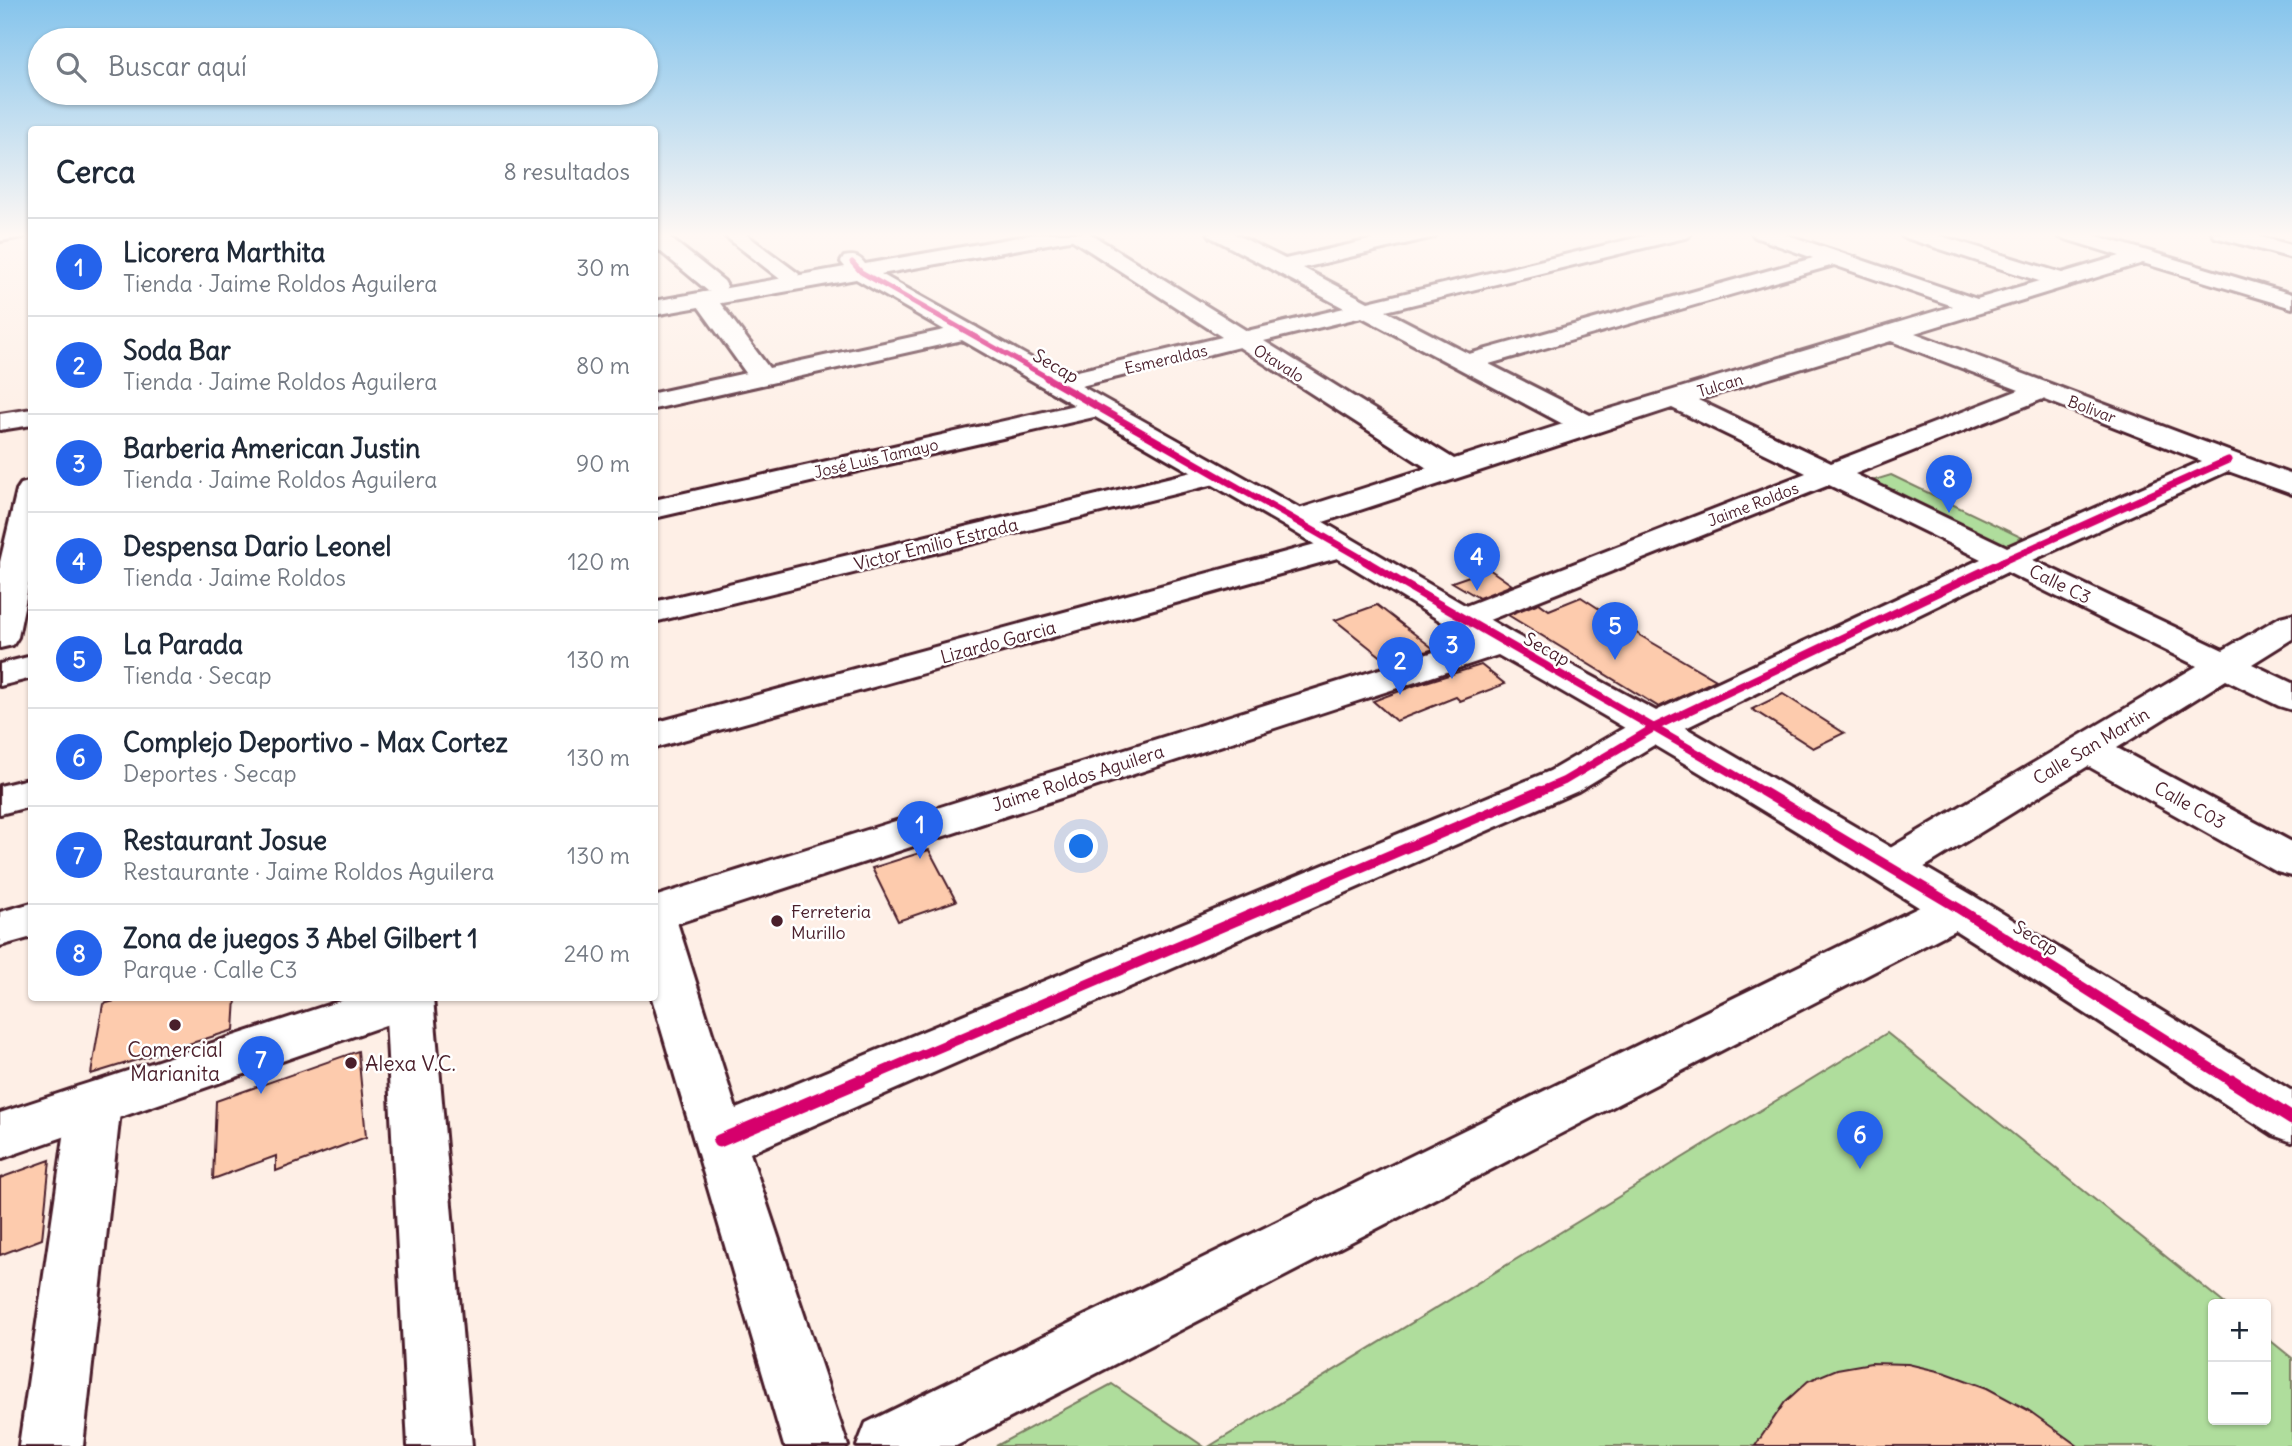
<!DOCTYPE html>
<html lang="es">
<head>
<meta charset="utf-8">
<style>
	:root { --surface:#fff; --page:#f6f6f7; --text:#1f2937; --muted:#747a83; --line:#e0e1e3; --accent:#2563eb }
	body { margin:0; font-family:Delius,sans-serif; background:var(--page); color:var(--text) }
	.controls { position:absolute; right:21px; bottom:21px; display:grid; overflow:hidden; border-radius:7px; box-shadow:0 2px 5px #0004 }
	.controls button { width:63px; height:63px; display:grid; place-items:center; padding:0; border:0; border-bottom:2px solid var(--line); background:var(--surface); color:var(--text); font:35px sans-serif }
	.you { position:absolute; left:1082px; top:847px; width:24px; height:24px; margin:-18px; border:5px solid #fff; border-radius:50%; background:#1a73e8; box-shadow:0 0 0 10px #1a73e833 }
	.badge { display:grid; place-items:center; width:46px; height:46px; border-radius:50%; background:var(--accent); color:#fff; font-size:23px; font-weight:700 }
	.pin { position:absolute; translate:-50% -58px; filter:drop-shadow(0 2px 4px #0008) }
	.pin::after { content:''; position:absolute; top:37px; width:24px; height:21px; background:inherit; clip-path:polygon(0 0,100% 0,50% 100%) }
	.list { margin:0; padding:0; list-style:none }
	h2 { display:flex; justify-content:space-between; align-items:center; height:91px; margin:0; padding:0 28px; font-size:30px }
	h2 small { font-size:23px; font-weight:400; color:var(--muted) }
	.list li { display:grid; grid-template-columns:46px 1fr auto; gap:21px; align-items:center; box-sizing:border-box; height:98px; padding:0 28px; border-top:2px solid var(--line) }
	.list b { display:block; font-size:26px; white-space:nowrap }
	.list p { margin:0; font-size:23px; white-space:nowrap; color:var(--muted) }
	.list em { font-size:23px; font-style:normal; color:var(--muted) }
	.icon { flex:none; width:38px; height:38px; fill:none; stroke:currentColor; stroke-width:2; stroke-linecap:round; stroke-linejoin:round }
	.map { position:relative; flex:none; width:2292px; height:1446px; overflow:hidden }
	.search { position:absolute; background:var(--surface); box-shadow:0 2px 5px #0004; left:28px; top:28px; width:630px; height:77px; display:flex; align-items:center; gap:18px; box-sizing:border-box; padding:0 24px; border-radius:38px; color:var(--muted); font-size:26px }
	.panel { position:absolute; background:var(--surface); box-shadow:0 2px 5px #0004; left:28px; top:126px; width:630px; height:875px; border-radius:7px }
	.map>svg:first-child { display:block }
	.green { fill:#afdd9c; stroke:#7c7e64; stroke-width:2 }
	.building { fill:#fdcbad; stroke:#4a1f2b; stroke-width:2 }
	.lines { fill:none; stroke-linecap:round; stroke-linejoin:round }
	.street-casing { stroke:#4a1f2b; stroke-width:6 }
	.secondary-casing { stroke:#4a1f2b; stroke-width:6 }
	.street { fill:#fff; fill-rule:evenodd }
	.secondary { fill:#fff; fill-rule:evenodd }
	.cycleway-far4-casing { stroke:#fff; stroke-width:8 }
	.cycleway-far3-casing { stroke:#fff; stroke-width:10 }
	.cycleway-far2-casing { stroke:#fff; stroke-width:12 }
	.cycleway-far1-casing { stroke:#fff; stroke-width:15 }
	.cycleway-casing { stroke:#fff; stroke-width:18 }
	.cycleway-far4 { stroke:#d6006c; stroke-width:5 }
	.cycleway-far3 { stroke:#d6006c; stroke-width:7 }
	.cycleway-far2 { stroke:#d6006c; stroke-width:8 }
	.cycleway-far1 { stroke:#d6006c; stroke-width:10 }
	.cycleway { stroke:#d6006c; stroke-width:13 }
	.poi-dot { fill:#4a1f2b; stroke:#fff; stroke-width:2.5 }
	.labels { text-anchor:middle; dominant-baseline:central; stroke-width:5; stroke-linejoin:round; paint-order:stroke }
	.far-street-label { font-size:16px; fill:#4a1f2b; stroke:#fff }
	.street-label { font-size:18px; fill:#4a1f2b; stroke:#fff }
	.poi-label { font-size:18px; fill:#4a1f2b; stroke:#fff; text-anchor:start }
	.near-poi-label { font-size:21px; fill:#4a1f2b; stroke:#fff }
</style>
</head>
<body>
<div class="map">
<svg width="2292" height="1446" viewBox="0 0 2292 1446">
	<rect width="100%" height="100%" fill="#feefe6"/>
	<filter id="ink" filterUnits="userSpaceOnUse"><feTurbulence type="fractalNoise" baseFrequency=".0143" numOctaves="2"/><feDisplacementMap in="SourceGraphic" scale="14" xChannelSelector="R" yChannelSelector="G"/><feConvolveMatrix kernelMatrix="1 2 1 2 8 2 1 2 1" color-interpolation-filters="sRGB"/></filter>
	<g filter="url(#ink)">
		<!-- green -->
		<path class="green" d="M1891,475L2031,542L2011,551L1865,483Z
			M1887,1033L2225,1304H2213V1420H2266V1337L2292,1358V1446H1210Z
			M1112,1384L1203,1446H996Z"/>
		<!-- building -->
		<path class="building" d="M1489,569L1512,585L1479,598L1452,582Z
			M1581,597L1641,636L1716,680L1659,707L1508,615L1539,603L1549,610Z
			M1377,605L1434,649L1389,663L1335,620Z
			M1481,665L1505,684L1460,701L1456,697L1396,721L1373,701L1416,685Z
			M1783,694L1844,733L1813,748L1752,709Z
			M929,850L956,901L898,921L872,868Z
			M126,998H236L234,1030L91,1074L103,1004Z
			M358,1051L366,1137L276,1171V1156L213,1179L216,1101Z
			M50,1160L42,1239L0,1255V1178Z
			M1871,1363L1908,1364L1946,1373L1987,1388L2028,1410L2078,1446H1755L1785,1402L1808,1381L1837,1369Z"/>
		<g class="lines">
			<!-- street casing -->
			<g class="street-casing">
				<path id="street" d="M0,233H26L23,237L0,241Z
					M654,233H664L724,281L727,286L724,291H708L654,246Z
					M721,233H744L799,274L796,279H780Z
					M1065,233H1089L1247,331L1344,308L1211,237L1208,233H1233L1285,259L1401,233H1437L1434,237L1303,268L1368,302L1656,233H1691L1688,237L1386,311L1469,354L1813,258L1755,237L1752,233H1782L1977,299L2039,281L1903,237L1900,233H1931L2062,273L2120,256L2059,237L2056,233H2087L2292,294V308L2143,263L1915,333L2292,475V494L2228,471L2033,560L2223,650L2280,617L2292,614V639L2252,664L2292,683V710L2279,706L2226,680L2117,748L2292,842V876L2277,872L2088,766L1905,879L1890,884L1875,879L1868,868L1875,857L2197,666L2007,572L1669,736L1578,791L750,1153L848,1446H784L652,998H654V905L670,910L677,922L736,1109L1550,771L1641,718L1981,559L1829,485L1474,626L1462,629L1450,626L1445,619L1450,612L1806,473L1672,408L1308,527L1297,529L1286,527L1281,520L1286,513L1427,468L1239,347L1057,392L1048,390L1044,384L1048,378L1222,337L1068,237ZM1834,265L1953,306L1590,415L1489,364ZM1362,317L1563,424L1454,459L1264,341ZM1891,341L2019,390L1831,463L1698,400ZM2043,399L2202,461L2007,547L1855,474Z
					M2212,233H2245L2292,245V258L2215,237Z
					M705,292L713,294L769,368L967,325L976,327L979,332L976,337L967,339L654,409V393L746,373L693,299L697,294Z
					M1097,400L1107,402L1111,408L1107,414L654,518V500Z
					M1217,466L1227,469L1232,475L1227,481L654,622V602Z
					M32,481V568L18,637L13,645L0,648V562L17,490L21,484Z
					M1341,537L1352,540L1357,547L1352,554L654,748V723Z
					M32,656V678L0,686V664Z
					M32,778V806L0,814V786Z
					M1958,891L1974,896L1981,908L1974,920L956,1446H857L866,1423L1942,896Z
					M32,903V937L0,946V912Z
					M385,998H433L472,1446H408Z
					M95,1081L114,1087L121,1103L83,1446H19L69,1103L76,1087Z"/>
			</g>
			<!-- secondary casing -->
			<g class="secondary-casing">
				<path id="secondary" d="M1041,233H1085L1082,237L1075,239L881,274L1308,513L1514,634L1669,718L1974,896L2292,1091V1142L2273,1135C2018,969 1763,804 1498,655L654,931V897L1472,640L1286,527L856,279L654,315V301L845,267L841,262L844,257C854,255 859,256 865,264Z
					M32,409V425L0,430V414Z
					M349,998H430L423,1012L0,1159V1113Z"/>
			</g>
			<!-- street -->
			<use href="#street" class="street"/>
			<!-- secondary -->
			<use href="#secondary" class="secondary"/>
			<!-- cycleway-far4 casing -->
			<g class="cycleway-far4-casing">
				<path id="cycleway-far4" d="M852,262L861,272L1050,379"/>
			</g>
			<!-- cycleway-far3 casing -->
			<g class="cycleway-far3-casing">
				<path id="cycleway-far3" d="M1047,378L1368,562
					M2001,562L2228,460"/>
			</g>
			<!-- cycleway-far2 casing -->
			<g class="cycleway-far2-casing">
				<path id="cycleway-far2" d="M1365,561C1498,640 1633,714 1765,793
					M1536,793L1564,781L1655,727L2004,561"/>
			</g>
			<!-- cycleway-far1 casing -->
			<g class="cycleway-far1-casing">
				<path id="cycleway-far1" d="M1762,791L1958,908L2234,1083
					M856,1083L1540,791"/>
			</g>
			<!-- cycleway casing -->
			<g class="cycleway-casing">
				<path id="cycleway" d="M2232,1081L2292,1119
					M719,1141L860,1081"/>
			</g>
			<!-- cycleway-far4 -->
			<use href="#cycleway-far4" class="cycleway-far4"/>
			<!-- cycleway-far3 -->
			<use href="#cycleway-far3" class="cycleway-far3"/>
			<!-- cycleway-far2 -->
			<use href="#cycleway-far2" class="cycleway-far2"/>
			<!-- cycleway-far1 -->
			<use href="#cycleway-far1" class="cycleway-far1"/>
			<!-- cycleway -->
			<use href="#cycleway" class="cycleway"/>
		</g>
	</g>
	<!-- sky -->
	<linearGradient id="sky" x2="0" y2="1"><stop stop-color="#85c4ec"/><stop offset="0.54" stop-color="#fff8f4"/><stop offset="1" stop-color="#fff8f4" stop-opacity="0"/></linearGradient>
	<rect width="2292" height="435" fill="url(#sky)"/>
	<!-- markers -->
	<g class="poi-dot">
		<circle cx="777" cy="921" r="7"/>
		<circle cx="175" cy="1025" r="7"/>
		<circle cx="351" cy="1063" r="7"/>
	</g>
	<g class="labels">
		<!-- far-street labels -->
		<g class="far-street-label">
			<text transform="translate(1166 359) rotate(-13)">Esmeraldas</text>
			<text transform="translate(1279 363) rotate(32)">Otavalo</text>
			<text transform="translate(1720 385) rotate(-17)">Tulcan</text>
			<text transform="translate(2092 409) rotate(21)">Bolivar</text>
			<text transform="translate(876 458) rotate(-13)">José Luis Tamayo</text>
			<text transform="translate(1753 504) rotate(-21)">Jaime Roldos</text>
		</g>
		<!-- street labels -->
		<g class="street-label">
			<text transform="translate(1056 366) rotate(30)">Secap</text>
			<text transform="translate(936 544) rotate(-14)">Victor Emilio Estrada</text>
			<text transform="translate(2060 584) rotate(26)">Calle C3</text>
			<text transform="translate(998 642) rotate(-15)">Lizardo Garcia</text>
			<text transform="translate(1547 649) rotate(29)">Secap</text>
			<text transform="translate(2091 746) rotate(-31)">Calle San Martin</text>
			<text transform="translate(1078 778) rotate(-18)">Jaime Roldos Aguilera</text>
			<text transform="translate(2190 805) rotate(29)">Calle C03</text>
			<text transform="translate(2036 938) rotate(32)">Secap</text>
		</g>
		<!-- poi labels -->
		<g class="poi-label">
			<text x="791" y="911">Ferreteria<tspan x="791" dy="21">Murillo</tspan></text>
		</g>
		<!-- near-poi labels -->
		<g class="near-poi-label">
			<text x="175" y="1049">Comercial<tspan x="175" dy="24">Marianita</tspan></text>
			<text x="365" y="1063" text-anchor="start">Alexa V.C.</text>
		</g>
	</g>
</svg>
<div class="controls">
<button>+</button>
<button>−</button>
</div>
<div class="you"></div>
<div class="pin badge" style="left:920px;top:859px">1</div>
<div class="pin badge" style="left:1400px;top:695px">2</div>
<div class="pin badge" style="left:1452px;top:679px">3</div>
<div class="pin badge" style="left:1477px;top:591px">4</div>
<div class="pin badge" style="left:1615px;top:660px">5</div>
<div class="pin badge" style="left:1860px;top:1169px">6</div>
<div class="pin badge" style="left:261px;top:1094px">7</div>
<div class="pin badge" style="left:1949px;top:513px">8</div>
<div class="search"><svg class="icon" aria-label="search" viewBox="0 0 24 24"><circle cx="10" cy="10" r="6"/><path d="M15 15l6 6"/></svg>Buscar aquí</div>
<section class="panel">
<h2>Cerca<small>8 resultados</small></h2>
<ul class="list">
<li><span class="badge">1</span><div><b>Licorera Marthita</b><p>Tienda · Jaime Roldos Aguilera</p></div><em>30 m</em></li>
<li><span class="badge">2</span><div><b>Soda Bar</b><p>Tienda · Jaime Roldos Aguilera</p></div><em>80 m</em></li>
<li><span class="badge">3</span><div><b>Barberia American Justin</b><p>Tienda · Jaime Roldos Aguilera</p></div><em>90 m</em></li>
<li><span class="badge">4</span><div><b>Despensa Dario Leonel</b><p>Tienda · Jaime Roldos</p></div><em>120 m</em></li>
<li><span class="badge">5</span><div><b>La Parada</b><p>Tienda · Secap</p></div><em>130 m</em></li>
<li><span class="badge">6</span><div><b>Complejo Deportivo - Max Cortez</b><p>Deportes · Secap</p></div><em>130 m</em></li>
<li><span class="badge">7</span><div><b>Restaurant Josue</b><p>Restaurante · Jaime Roldos Aguilera</p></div><em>130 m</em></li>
<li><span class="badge">8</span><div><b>Zona de juegos 3 Abel Gilbert 1</b><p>Parque · Calle C3</p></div><em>240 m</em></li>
</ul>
</section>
</div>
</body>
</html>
